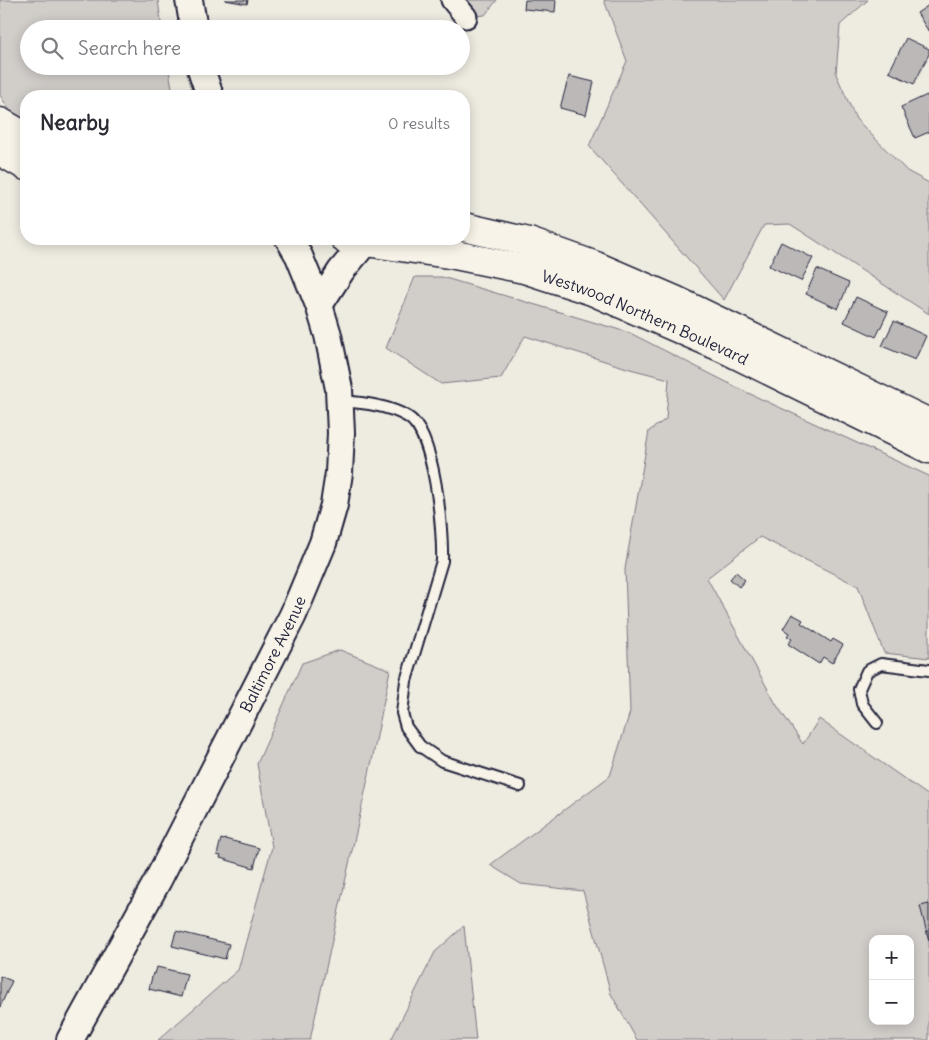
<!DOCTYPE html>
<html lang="en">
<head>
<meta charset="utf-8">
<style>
	:root { --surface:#fff; --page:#f7f7f7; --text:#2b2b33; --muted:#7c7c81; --line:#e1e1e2 }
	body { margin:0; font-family:Delius,sans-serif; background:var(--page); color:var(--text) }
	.controls { position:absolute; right:15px; bottom:15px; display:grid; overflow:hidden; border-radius:10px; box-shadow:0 2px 12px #0003 }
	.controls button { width:45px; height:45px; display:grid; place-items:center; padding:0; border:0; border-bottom:1px solid var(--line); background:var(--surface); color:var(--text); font:25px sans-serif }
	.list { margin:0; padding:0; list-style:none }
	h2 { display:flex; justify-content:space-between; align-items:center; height:65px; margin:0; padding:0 20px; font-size:21px }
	h2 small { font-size:16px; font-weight:400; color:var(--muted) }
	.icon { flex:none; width:28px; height:28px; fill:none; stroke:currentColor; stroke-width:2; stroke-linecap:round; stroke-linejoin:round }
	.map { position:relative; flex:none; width:929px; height:1040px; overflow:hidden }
	.search { position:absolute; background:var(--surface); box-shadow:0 2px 12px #0003; left:20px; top:20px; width:450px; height:55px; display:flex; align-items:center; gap:12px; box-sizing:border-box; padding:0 18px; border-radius:28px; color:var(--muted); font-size:19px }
	.panel { position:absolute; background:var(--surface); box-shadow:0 2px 12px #0003; left:20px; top:90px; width:450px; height:155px; border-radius:20px }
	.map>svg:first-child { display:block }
	.green { fill:#d1cdc9; stroke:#7a7882; fill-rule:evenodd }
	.building { fill:#bbb8b7; stroke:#22223b }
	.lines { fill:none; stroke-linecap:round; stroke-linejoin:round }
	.service-casing { stroke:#22223b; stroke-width:14 }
	.minor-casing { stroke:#22223b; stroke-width:25 }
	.tertiary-casing { stroke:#22223b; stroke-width:30 }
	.primary-casing { stroke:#22223b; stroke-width:31 }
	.service { stroke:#f7f3e8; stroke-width:10 }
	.minor { stroke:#f7f3e8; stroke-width:21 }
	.tertiary { stroke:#f7f3e8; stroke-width:26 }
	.primary { stroke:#f7f3e8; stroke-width:28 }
	.labels { text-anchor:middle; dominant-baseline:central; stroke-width:4; stroke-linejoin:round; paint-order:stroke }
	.street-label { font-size:16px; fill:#22223b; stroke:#f7f3e8 }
</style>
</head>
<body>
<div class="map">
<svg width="929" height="1040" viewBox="0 0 929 1040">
	<rect width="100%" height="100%" fill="#eeebe1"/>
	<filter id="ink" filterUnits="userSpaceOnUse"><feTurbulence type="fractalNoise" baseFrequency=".02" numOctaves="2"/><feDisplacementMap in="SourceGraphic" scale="10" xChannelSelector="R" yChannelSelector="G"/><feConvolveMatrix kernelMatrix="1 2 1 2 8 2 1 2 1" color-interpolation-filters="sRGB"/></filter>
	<g filter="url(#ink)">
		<!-- green -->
		<path class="green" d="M0,0H158L162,29H29V66H168L173,93L168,96H26V126L18,124L0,95Z
			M452,0H497L485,15L466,17Z
			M604,0H868L840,25L836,74L856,119L907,171L929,183V314L790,224L764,225L724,300L589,146L627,61Z
			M415,277H442L630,333L746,392L929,476V658L884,653L858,586L760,537L707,578L776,704L803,744L819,719L929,796V1040H637L611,994L583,891L521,884L490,865L610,776L630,712L625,569L649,431L666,419L669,379L630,369L525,336L501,378L441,384L386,348ZM873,939H910V1021H873Z
			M340,650L390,670L373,756L310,1040H158L238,970L272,847L257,764L302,663Z
			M464,926L476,1040H391L435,952Z"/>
		<!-- building -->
		<path class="building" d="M225,0H248L247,4Z
			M525,0H556L555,12L524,9Z
			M929,5V32L917,13Z
			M906,38L929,49V54L914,84L889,72Z
			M569,76L594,82L586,115L560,108Z
			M927,95L929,99V132L915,138L901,107Z
			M781,242L813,258L801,281L769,266Z
			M817,269L849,283L838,309L806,294Z
			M856,297L888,312L876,337L844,322Z
			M894,321L926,336L915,360L882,346Z
			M736,572L745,580L739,587L730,579Z
			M792,614L803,620L801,623L831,642L833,639L843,645L832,663L823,657L819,664L788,644L792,639L787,636L789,633L783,629Z
			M221,839L224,840L225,839L259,848L254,868L220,858L221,856L217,855Z
			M929,904V941L920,906Z
			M176,931L229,944L225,959L172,946Z
			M157,967L187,974L181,997L149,989L153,973L155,974Z
			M0,976L12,981L0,1007Z"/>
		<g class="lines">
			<!-- service casing -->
			<g class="service-casing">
				<path id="service" d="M340,401C363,403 388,405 408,417C435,433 443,530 442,561L406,681L402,713L406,727L420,746L442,761L520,786
					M877,723L862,704L859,689L867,671L881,664L929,670"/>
			</g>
			<!-- minor casing -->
			<g class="minor-casing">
				<path id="minor" d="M452,0L466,17"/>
			</g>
			<!-- tertiary casing -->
			<g class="tertiary-casing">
				<g id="tertiary">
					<path d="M189,0L194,29"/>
					<path d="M200,66L210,96"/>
					<path d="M319,305L341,271L366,241"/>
					<path id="s1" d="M70,1040L158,880L293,615L323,543L334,505L339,473L341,433L339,389L328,335L319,305L299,256L289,239"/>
				</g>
			</g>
			<!-- primary casing -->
			<g class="primary-casing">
				<g id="primary">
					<path d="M0,122L26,137"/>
					<path d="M0,151L26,166"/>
					<path d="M464,227L529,242L596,266L675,300L929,423"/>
					<path id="s2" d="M345,239L455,255L524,269L592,291L725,349L929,449"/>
				</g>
			</g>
			<!-- service -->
			<use href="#service" class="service"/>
			<!-- minor -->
			<use href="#minor" class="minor"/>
			<!-- tertiary -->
			<use href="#tertiary" class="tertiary"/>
			<!-- primary -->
			<use href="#primary" class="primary"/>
		</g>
	</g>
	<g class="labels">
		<!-- street labels -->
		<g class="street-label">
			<text stroke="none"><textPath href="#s2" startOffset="312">Westwood Northern Boulevard</textPath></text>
			<text stroke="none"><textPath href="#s1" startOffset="436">Baltimore Avenue</textPath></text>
		</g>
	</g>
</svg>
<div class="controls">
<button>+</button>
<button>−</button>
</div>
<div class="search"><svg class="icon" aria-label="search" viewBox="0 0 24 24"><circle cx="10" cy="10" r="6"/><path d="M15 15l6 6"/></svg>Search here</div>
<section class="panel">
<h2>Nearby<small>0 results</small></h2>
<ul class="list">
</ul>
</section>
</div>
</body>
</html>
